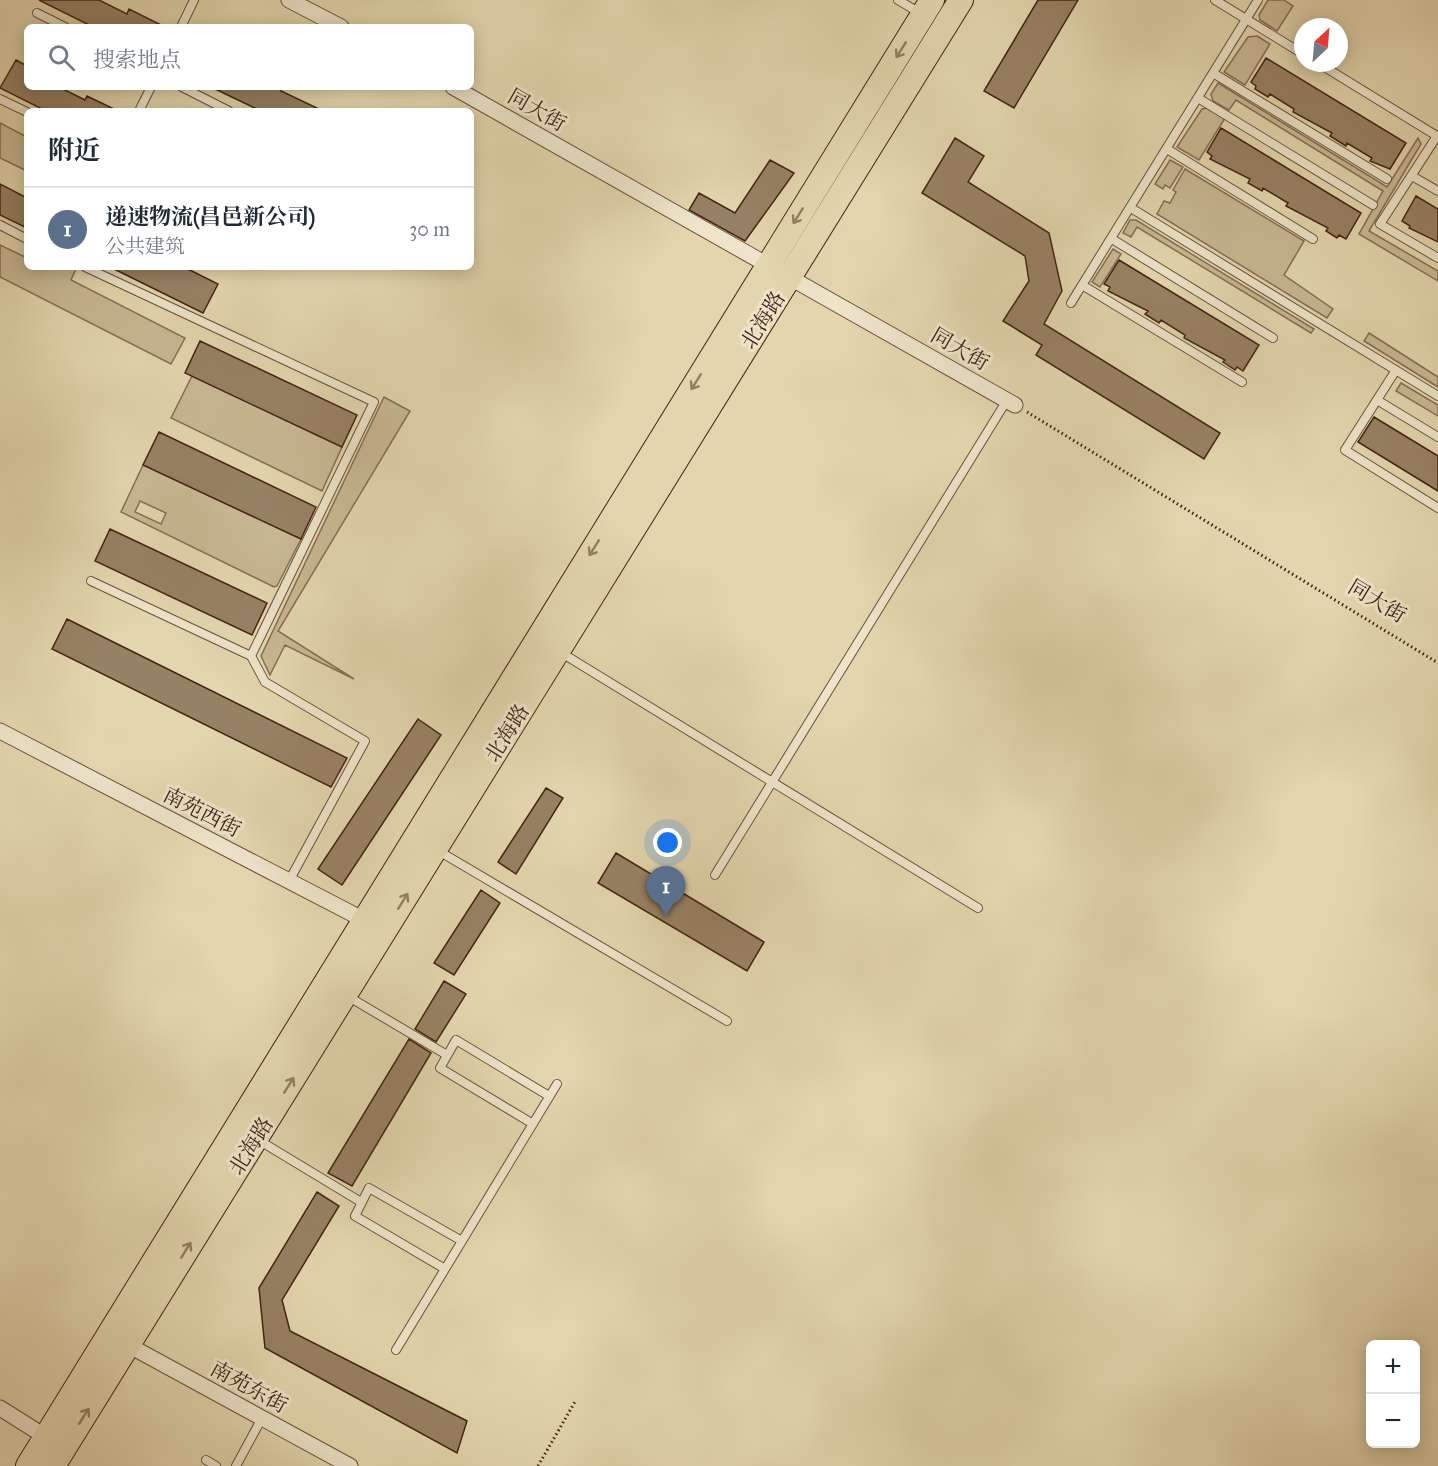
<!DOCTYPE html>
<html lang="zh">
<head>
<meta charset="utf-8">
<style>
	:root { --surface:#fff; --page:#f6f6f7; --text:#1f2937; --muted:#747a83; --line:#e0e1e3; --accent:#8f2418 }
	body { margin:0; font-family:"IM FELL Great Primer","Noto Serif SC",serif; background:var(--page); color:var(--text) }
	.controls { position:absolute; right:18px; bottom:18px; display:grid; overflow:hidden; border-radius:9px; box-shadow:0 3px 15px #0003 }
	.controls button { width:54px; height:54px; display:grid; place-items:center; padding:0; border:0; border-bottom:2px solid var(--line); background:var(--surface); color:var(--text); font:30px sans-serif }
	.compass { position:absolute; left:1294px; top:18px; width:54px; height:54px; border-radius:50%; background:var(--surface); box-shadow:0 3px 15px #0003; rotate:26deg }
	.you { position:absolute; left:668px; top:843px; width:21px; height:21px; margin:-15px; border:4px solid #fff; border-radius:50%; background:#1a73e8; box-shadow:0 0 0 9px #1a73e833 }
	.badge { display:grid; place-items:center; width:39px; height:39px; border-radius:50%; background:var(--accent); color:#fff; font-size:20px; font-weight:700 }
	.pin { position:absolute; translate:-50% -50px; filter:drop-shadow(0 2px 3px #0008) }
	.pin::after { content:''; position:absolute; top:32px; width:21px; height:18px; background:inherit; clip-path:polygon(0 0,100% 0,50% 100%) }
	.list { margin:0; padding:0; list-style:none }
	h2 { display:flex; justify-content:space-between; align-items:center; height:78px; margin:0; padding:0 24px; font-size:26px }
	h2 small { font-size:20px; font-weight:400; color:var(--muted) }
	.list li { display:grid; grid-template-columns:39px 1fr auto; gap:18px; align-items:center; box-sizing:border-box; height:84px; padding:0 24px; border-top:2px solid var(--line) }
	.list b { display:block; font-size:22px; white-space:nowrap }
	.list p { margin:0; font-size:20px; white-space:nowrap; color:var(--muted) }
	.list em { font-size:20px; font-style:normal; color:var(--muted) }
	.icon { flex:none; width:33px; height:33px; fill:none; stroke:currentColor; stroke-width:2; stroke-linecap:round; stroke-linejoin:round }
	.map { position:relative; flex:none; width:1438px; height:1466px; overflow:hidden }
	.search { position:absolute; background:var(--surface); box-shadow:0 3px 15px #0003; left:24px; top:24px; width:450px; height:66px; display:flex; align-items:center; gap:15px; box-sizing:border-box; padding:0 21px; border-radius:9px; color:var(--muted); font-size:22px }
	.panel { position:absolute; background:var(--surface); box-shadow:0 3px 15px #0003; left:24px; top:108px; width:450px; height:162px; border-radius:9px }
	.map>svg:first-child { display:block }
	.green { fill:#c8b894; stroke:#866e54; stroke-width:1.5; fill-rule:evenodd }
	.building { fill:#978164; stroke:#442414; stroke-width:1.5 }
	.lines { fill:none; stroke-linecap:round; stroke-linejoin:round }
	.service-casing { stroke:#6c503a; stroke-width:10 }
	.minor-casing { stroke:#6c503a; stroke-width:17 }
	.primary-casing { stroke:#442414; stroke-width:26 }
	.path { stroke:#442414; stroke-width:3; stroke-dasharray:1.5 3; stroke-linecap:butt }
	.service { stroke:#ede4ca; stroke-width:8 }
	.minor { stroke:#ede4ca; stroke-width:15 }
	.primary { stroke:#e3d6ae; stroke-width:24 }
	.oneway { stroke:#947d61 }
	.labels { text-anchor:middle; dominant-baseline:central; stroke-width:6; stroke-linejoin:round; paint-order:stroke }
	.street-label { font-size:21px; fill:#442414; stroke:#ede4ca }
</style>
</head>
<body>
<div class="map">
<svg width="1438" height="1466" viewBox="0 0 1438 1466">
	<rect width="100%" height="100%" fill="#e3d6ae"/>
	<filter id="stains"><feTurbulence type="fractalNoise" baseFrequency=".00333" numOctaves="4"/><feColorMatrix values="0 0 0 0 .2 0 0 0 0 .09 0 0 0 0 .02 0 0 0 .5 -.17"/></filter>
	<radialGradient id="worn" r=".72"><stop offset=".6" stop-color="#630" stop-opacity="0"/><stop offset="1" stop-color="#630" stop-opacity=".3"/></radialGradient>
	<!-- green -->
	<path class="green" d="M1268,0H1284L1293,6L1277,31L1260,20L1259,15Z
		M1257,36L1270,44L1245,85L1224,72L1248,37Z
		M1218,83L1387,187L1418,138L1421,144L1369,231L1438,271V281L1359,234L1383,191L1236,100L1229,110L1213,101L1211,94Z
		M1207,108L1225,118L1199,160L1177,147L1202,109Z
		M0,123L27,137V171L0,158Z
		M1170,160L1183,167L1170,188L1165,185L1163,189L1155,184Z
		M1185,169L1304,241L1284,275L1333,309L1327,318L1157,214L1164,201L1170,203L1176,192L1173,190Z
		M1130,220H1136L1314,329L1311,333L1137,227L1131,237L1123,233Z
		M0,245L27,258V267H72L76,269L71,280L185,338L171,364L0,277Z
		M1113,249L1121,254L1100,287L1092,282Z
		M1369,333L1438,377V387L1364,341Z
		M192,376L342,447L322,491L171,418Z
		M1401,383L1438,405V416L1396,391Z
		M384,397L410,411L278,631L354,679L285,645L270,675L261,656Z
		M143,465L301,539L277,586L274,587L121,512ZM140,501L166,513L161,524L135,512Z"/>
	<!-- building -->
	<path class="building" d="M39,0H99L127,14L129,9L165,27H93Z
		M1038,0H1078L1014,108L984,91Z
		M1266,58L1406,143L1390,169L1370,161L1372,158L1347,143L1346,146L1330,136L1332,133L1293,112L1294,109L1270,94L1268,97L1255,89L1256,86L1251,82Z
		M16,60L27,66V87H59L85,100L87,96L118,111H46L0,88Z
		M211,87H283L281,91L323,111H261Z
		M1221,128L1361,213L1346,239L1339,235L1337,238L1326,231L1328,228L1286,206L1288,203L1263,188L1262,191L1248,183L1250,179L1210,159L1212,156L1207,152Z
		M955,138L984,156L968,182L1049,233L1062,291L1044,324L1220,433L1204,459L1036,355L1042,345L1003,321L1029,281L1025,256L922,193Z
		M770,160L794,173L745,241L689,210L699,193L735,213Z
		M0,184L27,198V228L0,215Z
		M1416,196L1438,209V242L1409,228L1410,226L1402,221Z
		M1119,260L1259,345L1243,371L1237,367L1235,370L1223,362L1225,360L1184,338L1185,335L1161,320L1159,323L1145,314L1148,311L1108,291L1110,287L1104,284Z
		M110,267H184L218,284L203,313Z
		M200,341L357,415L342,447L185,373Z
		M1374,417L1438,456V491L1358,442Z
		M159,432L316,507L301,539L143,465Z
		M110,529L267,603L252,635L95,561Z
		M67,619L347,758L331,787L52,649Z
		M418,719L441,735L342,885L318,869Z
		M546,788L563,798L516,874L498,862Z
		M616,853L764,942L747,971L598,883Z
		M481,890L500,903L454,975L434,963Z
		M444,981L466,994L436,1042L415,1029Z
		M409,1039L431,1053L352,1186L328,1173Z
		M317,1192L339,1206L282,1300L290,1331L467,1421L457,1453L265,1348L259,1288Z"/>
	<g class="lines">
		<!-- service casing -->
		<g class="service-casing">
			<path id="service" d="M898,0L920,13
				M1215,0L1303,54
				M37,13L65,27
				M181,27L194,0
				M1318,63L1437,136L1380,224L1438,258
				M1213,73L1387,179
				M182,87L229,111
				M1198,98L1373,205
				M0,99L27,112
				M139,111L151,87
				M1167,149L1313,239
				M1412,176L1438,191
				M1131,208L1438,396
				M0,225L27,239
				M1112,239L1273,338
				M85,267L374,402L251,656L265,682L365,741L289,881
				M1082,285L1242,382
				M1071,303L1258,0
				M1396,370L1345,450L1438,508
				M1377,400L1438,437
				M91,581L251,656
				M560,652L978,908
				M437,850L727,1021
				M715,875L1007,400
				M349,997L447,1055
				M533,1124L440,1068L456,1040L549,1096
				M260,1141L361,1202
				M445,1269L355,1216L369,1188L462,1241
				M396,1350L557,1084
				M206,1460L216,1466
				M236,1466L262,1418"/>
		</g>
		<!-- minor casing -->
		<g class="minor-casing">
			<path id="minor" d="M289,0L341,27
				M453,87L1015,405
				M0,731L370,923
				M128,1345L350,1466
				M0,1408L46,1437"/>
		</g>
		<!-- primary casing -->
		<g class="primary-casing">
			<path id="primary" d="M28,1466L932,0
				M53,1466L961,0"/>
		</g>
		<!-- path -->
		<path class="path" d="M1027,412L1438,663
			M538,1466L576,1400"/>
		<!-- service -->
		<use href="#service" class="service"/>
		<!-- minor -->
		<use href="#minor" class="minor"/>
		<!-- primary -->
		<use href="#primary" class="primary"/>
	</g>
	<!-- one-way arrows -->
	<defs><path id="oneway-shaft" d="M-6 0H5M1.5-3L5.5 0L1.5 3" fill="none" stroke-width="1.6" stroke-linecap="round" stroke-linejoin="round" transform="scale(1.5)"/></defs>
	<g class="oneway">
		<use href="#oneway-shaft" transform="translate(901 50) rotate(122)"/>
		<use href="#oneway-shaft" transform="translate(798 216) rotate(122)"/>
		<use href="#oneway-shaft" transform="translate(696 382) rotate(122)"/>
		<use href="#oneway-shaft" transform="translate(594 548) rotate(122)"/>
		<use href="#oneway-shaft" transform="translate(403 901) rotate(-58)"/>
		<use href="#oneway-shaft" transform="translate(289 1085) rotate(-58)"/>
		<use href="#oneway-shaft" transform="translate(186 1250) rotate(-58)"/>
		<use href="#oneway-shaft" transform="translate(84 1416) rotate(-58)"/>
	</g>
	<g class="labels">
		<!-- street labels -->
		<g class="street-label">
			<text transform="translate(537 110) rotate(30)">同大街</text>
			<text transform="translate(763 320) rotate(-58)">北海路</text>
			<text transform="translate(960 349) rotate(30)">同大街</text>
			<text transform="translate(1377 601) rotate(31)">同大街</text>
			<text transform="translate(507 733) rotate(-58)">北海路</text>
			<text transform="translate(202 812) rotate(27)">南苑西街</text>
			<text transform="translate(251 1146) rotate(-58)">北海路</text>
			<text transform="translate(249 1387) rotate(29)">南苑东街</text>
		</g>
	</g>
	<rect width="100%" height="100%" filter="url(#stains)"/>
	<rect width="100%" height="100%" fill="url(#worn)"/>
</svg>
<div class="controls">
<button>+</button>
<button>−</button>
</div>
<svg class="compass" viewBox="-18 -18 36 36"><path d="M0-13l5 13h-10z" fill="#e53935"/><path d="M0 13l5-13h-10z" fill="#747a83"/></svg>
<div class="you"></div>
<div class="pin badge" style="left:666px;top:916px;background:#5c6f8a">1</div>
<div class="search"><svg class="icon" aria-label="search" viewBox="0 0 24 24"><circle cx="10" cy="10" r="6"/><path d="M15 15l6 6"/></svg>搜索地点</div>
<section class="panel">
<h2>附近<small></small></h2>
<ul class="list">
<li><span class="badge" style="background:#5c6f8a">1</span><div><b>递速物流(昌邑新公司)</b><p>公共建筑</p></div><em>30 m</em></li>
</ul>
</section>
</div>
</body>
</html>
